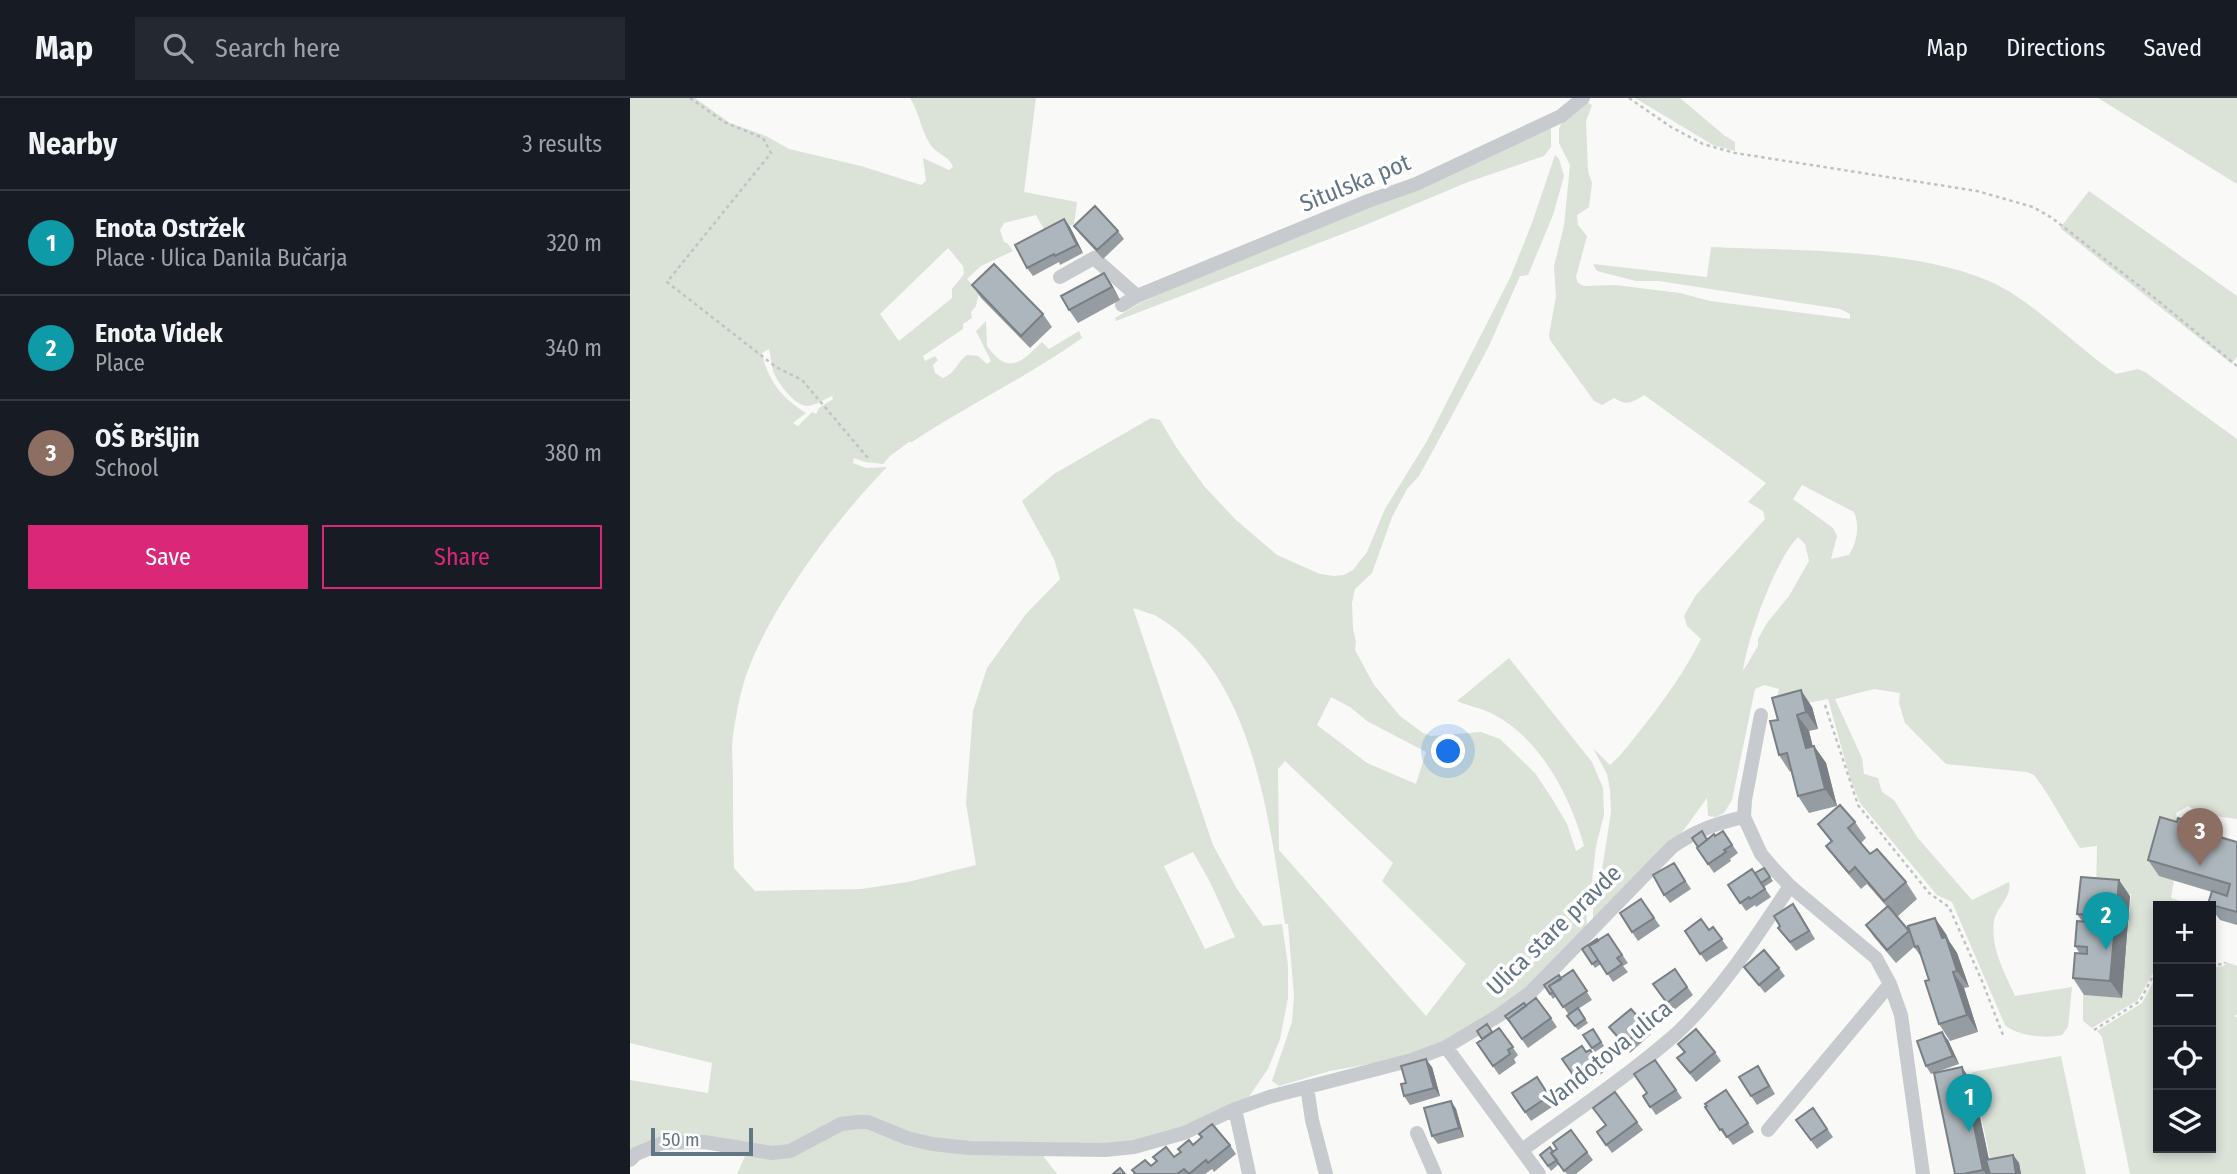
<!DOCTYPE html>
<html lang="en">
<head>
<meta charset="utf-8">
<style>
	:root { --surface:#171b24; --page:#242831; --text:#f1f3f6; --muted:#9ea1a6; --line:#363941; --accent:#db2777 }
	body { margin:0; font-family:"Fira Sans Condensed",sans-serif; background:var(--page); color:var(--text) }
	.controls { position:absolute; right:21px; bottom:21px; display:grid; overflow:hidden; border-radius:0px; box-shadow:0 4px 10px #0003 }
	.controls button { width:63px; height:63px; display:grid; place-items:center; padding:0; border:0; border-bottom:2px solid var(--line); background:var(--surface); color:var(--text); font:35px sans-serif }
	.scale { position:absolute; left:21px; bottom:18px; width:102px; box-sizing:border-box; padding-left:7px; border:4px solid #637684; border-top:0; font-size:19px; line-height:24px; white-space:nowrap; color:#637684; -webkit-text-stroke:5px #fff; paint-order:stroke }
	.you { position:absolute; left:819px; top:654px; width:24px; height:24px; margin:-18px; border:5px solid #fff; border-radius:50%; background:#1a73e8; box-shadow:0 0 0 10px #1a73e833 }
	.badge { display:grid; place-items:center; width:46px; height:46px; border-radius:50%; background:var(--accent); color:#fff; font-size:23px; font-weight:700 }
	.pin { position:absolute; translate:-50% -58px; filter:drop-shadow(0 2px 4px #0008) }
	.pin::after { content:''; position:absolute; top:37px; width:24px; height:21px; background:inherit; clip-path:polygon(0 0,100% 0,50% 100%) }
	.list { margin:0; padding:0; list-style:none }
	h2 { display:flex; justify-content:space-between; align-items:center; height:91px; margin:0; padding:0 28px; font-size:30px }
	h2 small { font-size:23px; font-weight:400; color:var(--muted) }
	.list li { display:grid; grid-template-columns:46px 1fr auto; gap:21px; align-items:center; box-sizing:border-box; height:105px; padding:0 28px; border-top:2px solid var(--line) }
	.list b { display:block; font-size:26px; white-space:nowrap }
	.list p { margin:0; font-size:23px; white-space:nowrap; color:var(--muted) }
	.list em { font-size:23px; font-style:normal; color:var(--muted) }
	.actions { display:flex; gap:14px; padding:21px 28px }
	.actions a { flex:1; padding:16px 0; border:2px solid var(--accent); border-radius:0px; text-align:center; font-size:24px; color:var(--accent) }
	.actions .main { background:var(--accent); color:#fff }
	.icon { flex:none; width:38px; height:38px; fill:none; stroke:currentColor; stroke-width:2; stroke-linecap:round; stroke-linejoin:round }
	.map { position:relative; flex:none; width:1607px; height:1076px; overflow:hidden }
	header { display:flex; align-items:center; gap:42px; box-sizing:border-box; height:98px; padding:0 35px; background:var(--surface); border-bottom:2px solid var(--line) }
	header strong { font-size:33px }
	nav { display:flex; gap:38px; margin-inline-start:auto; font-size:24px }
	.search { width:490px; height:63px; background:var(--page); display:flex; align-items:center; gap:18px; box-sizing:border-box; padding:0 24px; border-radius:0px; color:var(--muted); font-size:26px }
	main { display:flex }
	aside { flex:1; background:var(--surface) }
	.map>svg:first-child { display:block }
	.green { fill:#dbe2d8; fill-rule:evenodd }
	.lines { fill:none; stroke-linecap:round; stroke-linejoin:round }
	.path { stroke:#c0c3c5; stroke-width:2.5; stroke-dasharray:3.5 3.5; stroke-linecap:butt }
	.minor { stroke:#c7cbcf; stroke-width:14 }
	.wall { fill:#959da2 }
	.shaded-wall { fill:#797f84 }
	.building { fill:#adb6bc; stroke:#797f84; stroke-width:2 }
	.labels { text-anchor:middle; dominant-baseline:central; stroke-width:7; stroke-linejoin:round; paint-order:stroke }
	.street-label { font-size:24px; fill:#637684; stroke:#fff }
</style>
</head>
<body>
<header>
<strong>Map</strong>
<div class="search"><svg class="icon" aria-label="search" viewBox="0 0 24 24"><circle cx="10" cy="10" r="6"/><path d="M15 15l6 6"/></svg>Search here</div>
<nav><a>Map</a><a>Directions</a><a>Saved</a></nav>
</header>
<main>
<aside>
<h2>Nearby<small>3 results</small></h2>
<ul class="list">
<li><span class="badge" style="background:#0f9aa8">1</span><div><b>Enota Ostržek</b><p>Place · Ulica Danila Bučarja</p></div><em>320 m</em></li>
<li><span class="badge" style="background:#0f9aa8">2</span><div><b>Enota Videk</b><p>Place</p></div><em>340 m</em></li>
<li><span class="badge" style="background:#8d6e63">3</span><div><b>OŠ Bršljin</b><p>School</p></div><em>380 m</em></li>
</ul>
<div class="actions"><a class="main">Save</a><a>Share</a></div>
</aside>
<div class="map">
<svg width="1607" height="1076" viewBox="0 0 1607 1076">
	<rect width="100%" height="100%" fill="#f9f9f7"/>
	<!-- green -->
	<path class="green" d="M0,0H65L100,25L136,38L159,51L231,68L291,87L296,83L293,60L319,72L323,69C320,58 306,56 300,46C291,32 289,14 280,0H406L394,94L447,104L444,126L417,137L406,117L374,125L370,132L374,144L377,145L383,153L351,168L337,181L349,194L346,208L341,214L342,220L333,226V231L293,258L295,263L305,258L308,262L303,267L305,275L313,280C326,275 327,264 337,257L348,258L357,266L361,263L346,233L356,223L357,248C379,279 392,263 412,244L419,251L449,233L452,240C397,279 337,308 282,344H279L260,358L253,366L235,364L224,360L223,365L236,370L257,369C207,420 141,508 117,575C110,594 106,618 103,637C101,651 103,666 103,680C103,710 103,740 104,770L125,793L231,791L278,784L346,767L336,705L343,613L357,570L396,516L430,481L424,461L392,403L424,376L521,320L530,322L546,349L574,388L606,422L647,457L690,476L704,478L714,477L723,472L737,454L755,411L797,343L880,180L902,125L925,57L929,61L934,78L923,117L898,177L890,178L859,248L819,323L789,378L777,391L762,419L742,475L725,491L722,505L723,531L726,544L725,552L744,587L770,618L793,635L801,638L851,634L870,641L905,675L921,699L937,726L946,753L954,748C940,698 911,641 863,616C852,610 838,608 827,603L879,560L962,664L973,690L974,717L966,748L961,792L956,802L957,829L895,894L815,942L794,951L761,962L700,973L649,988L642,983L662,924L664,898L658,826H655C640,726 624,577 528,519C521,515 511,513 503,510L583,747L607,791L633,828L652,826L658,867V900L650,941L638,971L618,1000L559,1027L530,1037L482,1046L307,1044L242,1021L150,1051L102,1044L0,1056V982L78,995L82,965L0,945ZM318,150L333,168L334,176L322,191V200L269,243L250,216ZM139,251C141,258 141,266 143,273C147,284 164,307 177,308C184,308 195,301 202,298L203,301L189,310L186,316L182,314L168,328L163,325L176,315C152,300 138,283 132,255ZM701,599L720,609L737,623L796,654L786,686L737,665L687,627ZM655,663L763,765L752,783L836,866L796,918L649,752L648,671ZM563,754L580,784L605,839L575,851L534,768Z
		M1005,0H1050L1095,38L1105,44V53L1083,47Z
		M1468,0H1607V86Z
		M958,5L962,7L956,23L958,73L962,85L959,109L947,117L948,127L957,138L946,179L948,185L954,188L985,187L1050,195L1080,203L1220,221V216L1210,211L1029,183H1006L967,173L963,166L1077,179L1081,149C1167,153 1307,149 1380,194C1418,218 1450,251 1486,276L1508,271L1515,274L1607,341V721L1570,716L1558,708L1546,715L1547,721L1574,724L1578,729L1544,782L1541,800L1560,806L1561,808H1528V870L1525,871L1508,902L1462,930L1453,923V897L1492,899L1501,796L1466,794L1467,748L1450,750C1434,726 1422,700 1404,677L1397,674L1316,666L1275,625L1269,605L1270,595L1244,591L1205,601L1232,660L1234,676L1248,680L1252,694L1264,702L1287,739L1342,802L1379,784C1382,798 1369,807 1365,819C1358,846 1375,875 1385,898L1442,889L1438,929L1432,937C1417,941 1387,938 1375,927L1322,804L1307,797L1230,705L1220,680L1198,601L1144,612L1149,591L1134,587L1125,591L1102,702L1094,715L1086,719L1078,718L1077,700L1053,733L1024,758L963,822V806L969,791L981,714L980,692L977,676L963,650L980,667C993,656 1002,642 1013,629C1035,601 1055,573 1071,541L1057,528L1054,518L1066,497L1135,421L1133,413L1118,404L1136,385L1014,297C1002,305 996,308 984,300L972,307L964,303L920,242L919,237L926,198L924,168L934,128L940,67L929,45V31L931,26ZM1172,387L1224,414C1230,428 1227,444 1219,457L1201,461L1207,438L1203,430L1163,401ZM1168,439L1175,446L1179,463L1159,498L1137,525L1128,541V548L1113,573C1117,541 1145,462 1168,439Z
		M921,30V49L914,58L838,84L733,128L486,223L485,220L510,205L608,160Z
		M1459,93L1607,198V258L1602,266L1430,130Z
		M1596,864L1607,868V917L1603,918L1607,919V1076H1500L1472,939L1467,933L1512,905L1528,875V946L1525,950L1528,948V1050H1581V870L1594,868Z
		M1431,958L1456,1076H1391L1388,1066L1362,1070L1342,974Z
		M228,1027L286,1046L410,1054L427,1076H107L116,1056L193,1040Z"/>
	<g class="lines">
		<!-- path -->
		<path class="path" d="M60,0L94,24L133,40L141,55L37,184L146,269L172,282L238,360
			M999,0L1041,29L1073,46L1105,55L1347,93L1403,109L1422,120L1526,201L1607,268
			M1195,607L1228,707L1299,795L1319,809L1352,883L1373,937
			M1581,867L1594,866L1595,864
			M1464,932L1510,903L1526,872H1528"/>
		<!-- minor -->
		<path class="minor" d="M430,179L464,160L507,198
			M492,207L507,198L738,103L786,86L931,18L953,0
			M1131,617L1115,702L1114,719L1131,756L1142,769L1160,788L1246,860L1260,886L1271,917L1293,1076
			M816,949L909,1076
			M677,989L682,1022L696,1076
			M605,1011L619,1076
			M1138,1032L1260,886
			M787,1035L805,1076
			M892,1052C944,1014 998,978 1046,936C1091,894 1126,839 1160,788
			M0,1062L6,1056L32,1045L74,1044L142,1055L160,1053L211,1026L228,1024H238L277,1040L302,1046L339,1050L475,1052L504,1049L554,1035L605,1011L639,999L782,962L816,949L868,918L901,894L1042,749C1065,733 1087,725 1114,719"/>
	</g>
	<!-- wall -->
	<path class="wall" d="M434,121L440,129L453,155L430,167L429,164L403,178L397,170Z
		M444,128L488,133L494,141L473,161L450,136Z
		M474,175L482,187L490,202L448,225L439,212Z
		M342,187L413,216L422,229L400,250L351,200Z
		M1182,609L1188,631L1179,633L1183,649L1184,648L1196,665L1207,708L1179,715L1168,698L1161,673L1160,674L1149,657L1148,622Z
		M1225,724L1236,740L1231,745L1240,756L1276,784L1287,801L1267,819L1280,834L1316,836L1319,843L1327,855L1339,889L1334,890L1348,934L1320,943L1309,926L1299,882L1292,860L1284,849L1266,865L1244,839L1236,827L1257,809L1237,786L1231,791L1208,764L1196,748L1201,744L1188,726Z
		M1093,733L1108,755L1100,761L1101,763L1084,775L1067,750L1077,741L1085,738Z
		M1594,741L1607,744V827L1590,822L1578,806L1582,794L1529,778L1518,762Z
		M1044,765L1061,791L1040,805L1034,797Z
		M1137,774L1143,783L1134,789L1141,799L1126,809L1125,807L1116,813L1098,787Z
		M1500,798L1492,900L1454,897L1443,880L1450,856L1445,848L1452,823L1447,816Z
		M1011,801L1030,828L1008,843L1002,834Z
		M1169,814L1185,841L1166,853L1148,830Z
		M1083,829L1098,850L1076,864L1055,833L1079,832Z
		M978,836L998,865L993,868L998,874L983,884L971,866L965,870L952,851Z
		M1114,869L1149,870L1155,878L1135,895Z
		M1045,871L1063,897L1043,913L1023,886Z
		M943,872L962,902L948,911L958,925L948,932L937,918L939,917L926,898L923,901L914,887L931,881Z
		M896,908L921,920L927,929L898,950L875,918Z
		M1016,928L1021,936L1000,955L979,929Z
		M869,930L888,957L884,961L886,965L869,977L847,945Z
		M963,931L974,948L965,954L953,937Z
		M1318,942L1329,966L1301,976L1296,968Z
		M1048,946L1085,954L1091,963L1066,984L1047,960L1054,954Z
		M960,952L975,973L952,990L932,961L956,954Z
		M1025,962L1052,1000L1026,1017L1013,998L1017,995Z
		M802,969L810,998L780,1007L774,998L776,985Z
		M1134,977L1145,996L1127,1007L1121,998Z
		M907,979L925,1007L901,1023L882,995Z
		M1343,986L1359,1062L1383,1057L1389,1065L1391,1076H1325Z
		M1096,992L1124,1034L1103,1047L1097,1039L1096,1040L1075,1009Z
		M985,994L1013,1032L982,1055L967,1034L976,1028Z
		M821,1003L826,1011L834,1039L808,1046L802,1038Z
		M1183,1010L1203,1039L1187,1051L1166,1022Z
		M941,1032L963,1062L946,1076H937L929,1066L921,1073L910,1057L920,1049L923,1054L927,1051Z
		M563,1047H600L606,1056L584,1074L582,1071L575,1076H504L544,1059Z"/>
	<!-- shaded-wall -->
	<path class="shaded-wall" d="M434,121L440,129L453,155L447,147Z
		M474,175L482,187L490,202L482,189Z
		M1171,592L1182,609L1188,631L1176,614Z
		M1167,617L1179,633L1187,667L1176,650Z
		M1184,648L1196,665L1207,708L1195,691Z
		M1588,732L1599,748L1586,738Z
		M1489,782L1500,798L1492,900L1480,883Z
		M1305,820L1316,836L1319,843L1327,855L1339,889L1327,873L1312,840Z
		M1323,874L1334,890L1348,934L1337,917Z
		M1312,934L1318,942L1329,966L1323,958Z
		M796,961L802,969L810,998L804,990Z
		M1332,969L1343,986L1362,1076H1356L1353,1072Z
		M821,1003L826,1011L834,1039L829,1030Z
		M1383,1057L1389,1065L1391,1076H1386Z"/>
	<!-- building -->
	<path class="building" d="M465,108L488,133L467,152L444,128Z
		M434,121L447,147L425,158L424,156L397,170L385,147Z
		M364,166L413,216L391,238L342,187Z
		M474,175L482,189L439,212L431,198Z
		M1171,592L1176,614L1167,617L1176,650L1184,648L1195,691L1168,698L1157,655L1149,657L1140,623L1148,622L1142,600Z
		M1210,707L1225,724L1218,730L1240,756L1247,751L1276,784L1254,803L1225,769L1219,775L1196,748L1202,743L1188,726Z
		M1530,719L1547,724L1548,720L1588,732L1586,738L1607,744V814L1578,806L1582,793L1597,798L1600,786L1518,762Z
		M1072,733L1077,742L1068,749L1062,740Z
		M1093,733L1102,747L1094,752L1096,754L1078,766L1067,750L1084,736L1085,738Z
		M1044,765L1055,783L1034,797L1023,777Z
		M1134,770L1140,779L1131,785L1125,775Z
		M1122,771L1135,791L1120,801L1119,799L1110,805L1098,787Z
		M1451,779L1489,782L1480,883L1443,880L1445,855L1457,856V849L1445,848L1447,823L1459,824L1460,817L1447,816Z
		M1011,801L1024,820L1002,834L990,815Z
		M1163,806L1179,833L1160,844L1148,830L1150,828L1144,818Z
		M1258,808L1279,833L1257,852L1236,827Z
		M1305,820L1312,840L1316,839L1327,873L1323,874L1337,917L1309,926L1295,883L1299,882L1288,848L1285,849L1278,828Z
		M1071,821L1079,832L1083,829L1092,841L1070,856L1055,833Z
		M978,836L992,857L987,860L992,866L977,876L959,848Z
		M967,841L968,843L959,848L968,862L962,866L952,851Z
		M1134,852L1149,870L1129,887L1114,869Z
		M1045,871L1057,889L1037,905L1023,886Z
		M943,872L957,893L933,909L919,888Z
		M929,877L931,881L919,888L923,894L920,896L914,887Z
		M906,900L921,920L892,941L878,921Z
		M894,905L896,908L878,921L881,925L875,918Z
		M948,910L955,921L945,928L937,918Z
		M1001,911L1016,928L994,946L979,929Z
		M857,926L862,934L852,941L847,933Z
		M869,930L883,949L878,952L880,956L863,968L847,945Z
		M963,931L971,944L962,950L953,937Z
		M1066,931L1085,954L1060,975L1047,960L1055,954L1048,946Z
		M1312,934L1323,958L1296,968L1287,943Z
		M952,948L956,954L960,952L970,965L946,981L932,961Z
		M796,961L804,990L774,998L771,986L776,985L771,968Z
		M1025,962L1046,992L1020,1009L1013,998L1017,995L1004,976Z
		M1128,968L1139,988L1121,998L1109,979Z
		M1332,969L1353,1072L1333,1076H1325L1304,975Z
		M907,979L919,998L895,1014L882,995Z
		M1096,992L1118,1025L1097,1039L1092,1031L1090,1032L1075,1009L1077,1008L1075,1006Z
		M985,994L1007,1024L976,1047L967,1034L976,1027L963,1010Z
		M821,1003L829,1030L802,1038L794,1010Z
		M1183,1010L1197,1031L1181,1042L1166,1022Z
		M582,1026L600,1047L578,1065L576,1062L559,1076L554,1071L547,1076H504L505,1075L502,1072L515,1062L521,1068L527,1063L523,1059L536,1049L544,1059L551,1054L548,1051L559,1042L563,1047L572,1039L569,1036Z
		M941,1032L957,1054L934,1073L921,1055L927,1051L923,1045Z
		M920,1049L923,1054L921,1055L927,1062L918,1068L910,1057Z
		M1383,1057L1386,1076H1360L1356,1062Z
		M490,1070L495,1076H483Z"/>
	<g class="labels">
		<!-- street labels -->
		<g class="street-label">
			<text transform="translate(725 85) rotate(-22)">Situlska pot</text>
			<text transform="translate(924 832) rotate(-44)">Ulica stare pravde</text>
			<text transform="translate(978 956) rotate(-39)">Vandotova ulica</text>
		</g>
	</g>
</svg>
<div class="controls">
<button>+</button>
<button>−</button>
<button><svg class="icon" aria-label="locate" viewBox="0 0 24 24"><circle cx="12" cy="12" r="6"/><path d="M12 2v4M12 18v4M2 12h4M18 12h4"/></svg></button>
<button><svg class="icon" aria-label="layers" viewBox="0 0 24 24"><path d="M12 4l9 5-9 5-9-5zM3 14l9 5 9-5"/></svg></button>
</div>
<div class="scale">50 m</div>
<div class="you"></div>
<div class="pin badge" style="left:1339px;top:1034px;background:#0f9aa8">1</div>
<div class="pin badge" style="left:1476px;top:852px;background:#0f9aa8">2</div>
<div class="pin badge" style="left:1570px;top:768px;background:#8d6e63">3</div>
</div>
</main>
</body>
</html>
